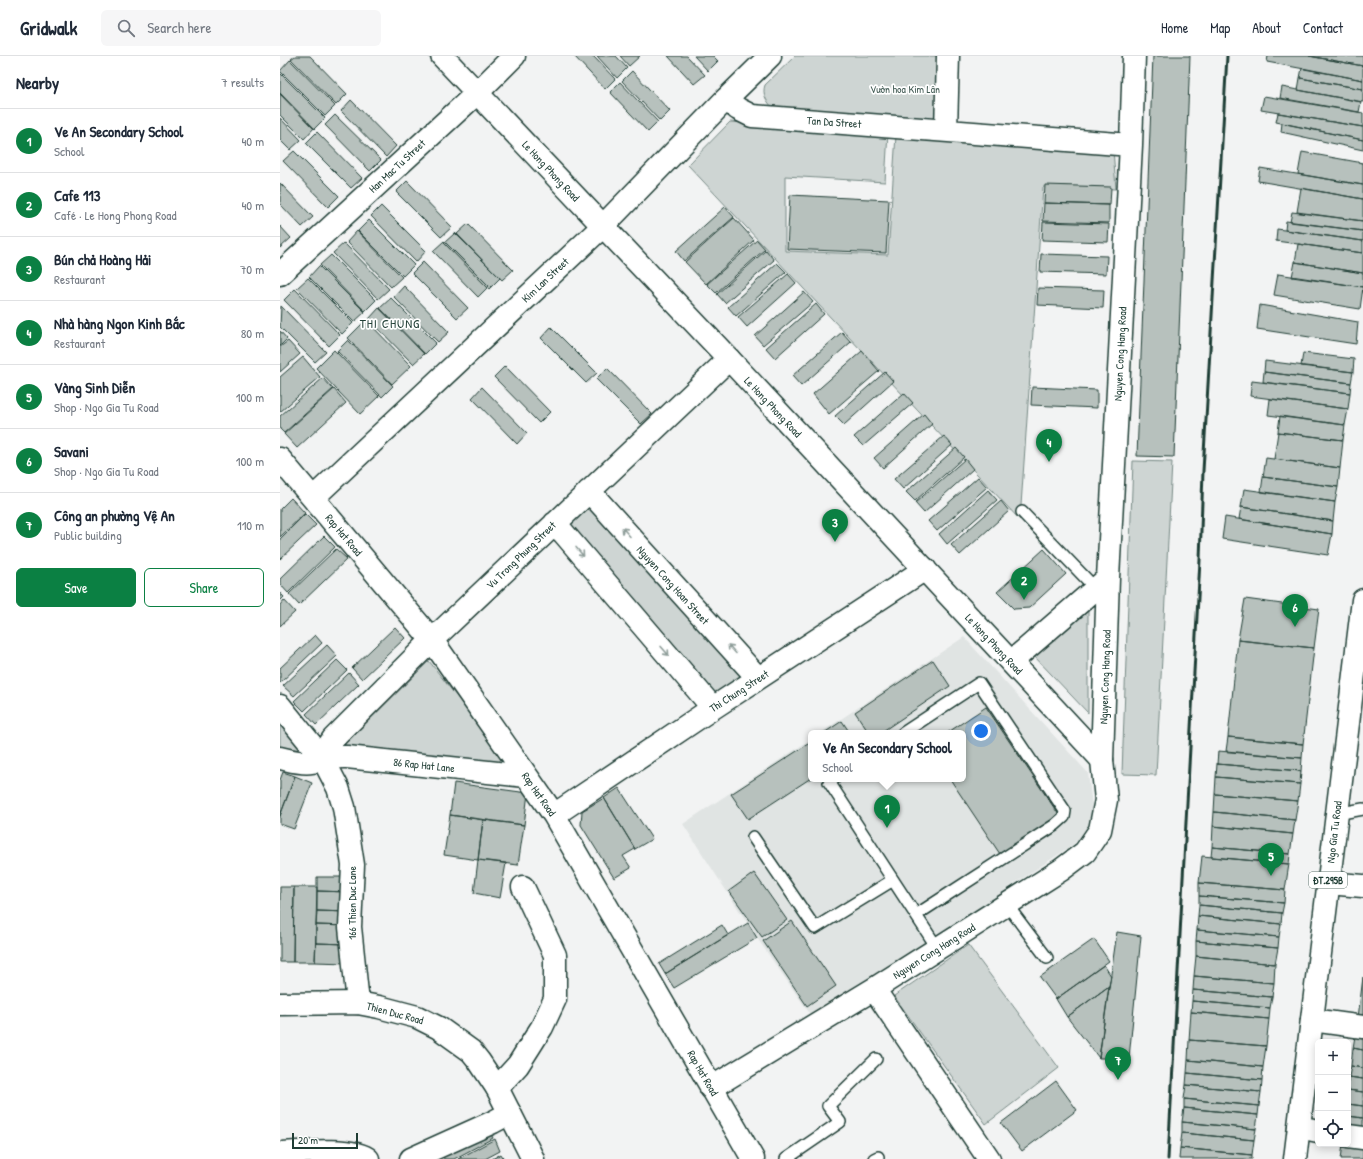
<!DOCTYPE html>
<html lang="en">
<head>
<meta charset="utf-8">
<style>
	:root { --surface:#fff; --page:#f6f6f7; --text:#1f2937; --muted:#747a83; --line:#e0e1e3; --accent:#0b8043 }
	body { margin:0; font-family:"Patrick Hand",sans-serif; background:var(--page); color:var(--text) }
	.controls { position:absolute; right:12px; bottom:12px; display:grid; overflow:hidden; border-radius:6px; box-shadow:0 2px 10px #0003 }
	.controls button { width:36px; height:36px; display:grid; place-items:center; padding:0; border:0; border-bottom:1px solid var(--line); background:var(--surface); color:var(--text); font:20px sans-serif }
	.scale { position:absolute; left:12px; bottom:10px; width:66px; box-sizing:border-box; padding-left:4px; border:2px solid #1f3d34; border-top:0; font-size:11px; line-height:14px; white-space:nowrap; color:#1f3d34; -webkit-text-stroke:3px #fff; paint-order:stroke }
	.you { position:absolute; left:701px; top:675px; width:14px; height:14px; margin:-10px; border:3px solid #fff; border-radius:50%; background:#1a73e8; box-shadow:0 0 0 6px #1a73e833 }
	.badge { display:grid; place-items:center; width:26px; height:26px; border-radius:50%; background:var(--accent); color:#fff; font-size:13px; font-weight:700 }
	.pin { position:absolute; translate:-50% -33px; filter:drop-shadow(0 1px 2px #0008) }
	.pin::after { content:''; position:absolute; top:21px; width:14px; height:12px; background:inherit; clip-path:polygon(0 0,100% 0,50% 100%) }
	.popup { position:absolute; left:528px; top:674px; width:158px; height:52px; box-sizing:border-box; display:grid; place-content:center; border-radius:6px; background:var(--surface); filter:drop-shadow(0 1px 3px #0005); font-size:13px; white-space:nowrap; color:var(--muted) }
	.popup b { font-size:15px; color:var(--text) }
	.popup::after { content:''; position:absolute; left:50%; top:100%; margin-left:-8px; border:8px solid transparent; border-top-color:var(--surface) }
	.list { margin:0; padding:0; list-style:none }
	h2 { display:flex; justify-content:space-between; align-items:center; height:52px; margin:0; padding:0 16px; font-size:17px }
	h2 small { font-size:13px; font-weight:400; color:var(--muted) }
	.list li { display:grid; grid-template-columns:26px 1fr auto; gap:12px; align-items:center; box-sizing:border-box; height:64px; padding:0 16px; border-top:1px solid var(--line) }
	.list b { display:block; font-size:15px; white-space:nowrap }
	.list p { margin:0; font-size:13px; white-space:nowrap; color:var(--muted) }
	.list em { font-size:13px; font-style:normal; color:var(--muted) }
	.actions { display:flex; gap:8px; padding:12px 16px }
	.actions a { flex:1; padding:9px 0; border:1px solid var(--accent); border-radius:6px; text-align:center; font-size:14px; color:var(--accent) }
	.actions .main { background:var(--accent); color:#fff }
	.icon { flex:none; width:22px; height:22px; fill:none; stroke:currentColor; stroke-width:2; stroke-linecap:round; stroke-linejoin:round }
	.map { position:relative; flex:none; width:1083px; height:1103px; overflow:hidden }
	header { display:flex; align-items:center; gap:24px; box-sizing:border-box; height:56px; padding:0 20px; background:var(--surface); border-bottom:1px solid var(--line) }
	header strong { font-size:19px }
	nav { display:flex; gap:22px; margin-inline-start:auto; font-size:14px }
	.search { width:280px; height:36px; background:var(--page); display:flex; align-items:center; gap:10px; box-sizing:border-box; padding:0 14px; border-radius:6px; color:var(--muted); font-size:15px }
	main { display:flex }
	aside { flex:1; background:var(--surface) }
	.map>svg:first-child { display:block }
	.built { fill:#e0e4e3 }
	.green { fill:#ced5d3; stroke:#768984 }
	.building { fill:#b7c1bd; stroke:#1f3d34 }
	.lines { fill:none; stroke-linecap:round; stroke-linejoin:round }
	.lane-casing { stroke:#1f3d34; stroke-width:14 }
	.street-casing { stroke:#1f3d34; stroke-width:25 }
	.secondary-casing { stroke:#1f3d34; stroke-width:25 }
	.primary-casing { stroke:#1f3d34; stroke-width:25 }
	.lane { stroke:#fff; stroke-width:11 }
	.street { stroke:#fff; stroke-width:22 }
	.secondary { stroke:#fff; stroke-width:22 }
	.primary { stroke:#fff; stroke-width:22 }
	.rail { stroke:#1f3d34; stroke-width:3 }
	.oneway { stroke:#8f9e9a }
	.labels { text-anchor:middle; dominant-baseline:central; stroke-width:3.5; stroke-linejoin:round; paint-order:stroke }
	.shield { fill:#fff; stroke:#627771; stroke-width:1 }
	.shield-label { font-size:10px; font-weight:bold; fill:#1f3d34 }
	.park-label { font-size:11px; fill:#425b54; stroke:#fff }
	.street-label { font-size:11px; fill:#1f3d34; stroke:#fff }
	.quarter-label { font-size:13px; letter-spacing:1px; fill:#1f3d34; stroke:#fff }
</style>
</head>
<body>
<header>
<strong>Gridwalk</strong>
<div class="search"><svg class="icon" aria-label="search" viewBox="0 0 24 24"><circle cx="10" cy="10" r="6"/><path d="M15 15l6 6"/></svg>Search here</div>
<nav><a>Home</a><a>Map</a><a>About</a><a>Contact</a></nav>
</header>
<main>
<aside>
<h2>Nearby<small>7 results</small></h2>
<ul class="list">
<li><span class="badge">1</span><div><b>Ve An Secondary School</b><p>School</p></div><em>40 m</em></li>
<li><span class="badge">2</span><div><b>Cafe 113</b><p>Café · Le Hong Phong Road</p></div><em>40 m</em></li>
<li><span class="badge">3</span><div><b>Bún chả Hoàng Hải</b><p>Restaurant</p></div><em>70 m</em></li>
<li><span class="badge">4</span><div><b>Nhà hàng Ngon Kinh Bắc</b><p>Restaurant</p></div><em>80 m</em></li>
<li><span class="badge">5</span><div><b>Vàng Sinh Diễn</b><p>Shop · Ngo Gia Tu Road</p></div><em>100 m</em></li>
<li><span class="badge">6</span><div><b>Savani</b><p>Shop · Ngo Gia Tu Road</p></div><em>100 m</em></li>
<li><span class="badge">7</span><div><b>Công an phường Vệ An</b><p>Public building</p></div><em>110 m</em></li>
</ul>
<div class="actions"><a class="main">Save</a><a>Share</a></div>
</aside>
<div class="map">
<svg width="1083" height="1103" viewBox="0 0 1083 1103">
	<rect width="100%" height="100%" fill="#f2f3f3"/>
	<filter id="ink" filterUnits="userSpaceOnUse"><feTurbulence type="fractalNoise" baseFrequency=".025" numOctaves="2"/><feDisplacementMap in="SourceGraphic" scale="8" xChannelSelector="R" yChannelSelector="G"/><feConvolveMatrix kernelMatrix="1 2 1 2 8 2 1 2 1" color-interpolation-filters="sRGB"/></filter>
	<g filter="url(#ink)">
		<!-- built -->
		<path class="built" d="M684,581L808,717L813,758L807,776L791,790L533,962L477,882L403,768L531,683V723H683V677H540Z"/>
		<!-- green -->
		<path class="green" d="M515,0H658L657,62L653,65L492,51C486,44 482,38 485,29Z
			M450,66L608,77L605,126L505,120V195L608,199L616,79L833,93L836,133L763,131L740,464L408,109Z
			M853,405L892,406L876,719L842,718Z
			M308,446L469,620L433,644L286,468Z
			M808,552V657L753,599Z
			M149,605L232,712L63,690Z
			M0,657L23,691L21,696H0Z
			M688,889L779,1012L706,1068L614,940Z"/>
		<!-- building -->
		<path class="building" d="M15,0H30L67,38L56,49L11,3Z
			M294,0H313L335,23L325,33Z
			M317,0H336L347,12L337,22Z
			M340,0H360L349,10Z
			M388,0H407L425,19L414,28Z
			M414,0H433L438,5L428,15Z
			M873,0H910L894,401L857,400Z
			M988,0H1029L1083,10V24L987,6Z
			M1029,0H1083V10Z
			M10,4L55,50L45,60L0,15Z
			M1022,12L1083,24V33L1020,22Z
			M352,15L390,55L380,65L342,25Z
			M0,17L45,62L34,73L0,38Z
			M1020,22L1083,33V46L1018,34Z
			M340,26L378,66L368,76L330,36Z
			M1002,31L1081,46L1079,56L1000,42Z
			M0,37L34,72L24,83L0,59Z
			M984,40L1083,57V71L981,54Z
			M71,44L116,90L106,101L61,55Z
			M998,57L1083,71V84L996,66Z
			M55,59L101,104L90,115L45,69Z
			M0,62L21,84L10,94L0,84Z
			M1002,67L1083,84V94L1001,76Z
			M37,76L82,122L71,132L26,87Z
			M14,95L59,140L48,151L3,105Z
			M1022,96L1083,107V129L1018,118Z
			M980,112L1083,129V143L978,125Z
			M127,125L172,171L161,181L116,136Z
			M0,127L33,161L22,171L0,148Z
			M765,129L831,131L830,149L764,147Z
			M1021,132L1083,143V165L1017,156Z
			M510,139L609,144L606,197L507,193Z
			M764,147L829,149V167L763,165Z
			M101,150L146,195L136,206L91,160Z
			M445,151L454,161L404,205L396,195Z
			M1012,156L1083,165V175L1010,166Z
			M454,162L474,184L426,228L405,206Z
			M89,164L134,209L123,220L78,175Z
			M1006,165L1083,175V185L1005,174Z
			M763,166L829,168L828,186L762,184Z
			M188,168L233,214L222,224L177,178Z
			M0,170L11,182L0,192Z
			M997,173L1083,185V197L996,185Z
			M77,175L122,221L111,231L67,186Z
			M175,177L220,222L209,233L164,187Z
			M477,184L485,193L436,237L427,228Z
			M164,185L209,230L198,241L153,195Z
			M64,187L109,233L98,243L53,197Z
			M1018,188L1083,197V217L1015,206Z
			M486,194L494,204L445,247L437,238Z
			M761,198L827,200L826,218L760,216Z
			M51,199L96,244L85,255L40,209Z
			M143,206L188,252L177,262L132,217Z
			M1015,206L1083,217V231L1012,221Z
			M497,207L506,216L456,260L448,251Z
			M39,210L85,256L74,266L29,221Z
			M508,218L516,227L467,271L458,261Z
			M998,218L1083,231L1080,253L994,239Z
			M28,222L73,267L62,278L17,232Z
			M124,230L169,276L158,286L114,241Z
			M758,232L824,234L823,252L757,249Z
			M15,233L60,279L49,290L4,244Z
			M524,236L533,246L483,289L475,280Z
			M111,242L156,287L145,298L100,252Z
			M536,248L544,258L495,302L486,292Z
			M980,249L1078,266L1076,288L977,273Z
			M1,250L46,296L35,306L0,271Z
			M99,252L144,298L133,308L89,263Z
			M86,264L131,310L112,328L68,282Z
			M271,271L317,317L306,327L261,282Z
			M0,275L7,283L0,290Z
			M562,276L571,286L521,330L512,320Z
			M68,284L113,330L102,341L57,295Z
			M8,285L20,298L0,316V291Z
			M54,294L99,340L80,358L36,312Z
			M582,295L599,315L549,358L533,338Z
			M1023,297L1074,303L1073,316L1021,310Z
			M23,301L40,321L0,356V321Z
			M985,305L1073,316L1071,327L984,316Z
			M225,310L270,356L259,367L214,321Z
			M327,312L372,358L361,368L316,323Z
			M605,316L613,325L564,369L555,360Z
			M984,316L1071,327L1070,337L983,326Z
			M43,322L53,333L4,377L0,373V360Z
			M972,325L1070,337L1068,353L970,340Z
			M202,331L247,377L237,388L192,342Z
			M752,331L817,334V352L751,349Z
			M54,333L66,347L17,392L4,378Z
			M624,337L633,347L583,390L574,381Z
			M990,343L1068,353L1065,369L988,359Z
			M644,358L652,368L603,412L594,402Z
			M1000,360L1065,369L1063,384L998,376Z
			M998,376L1063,384L1060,412L994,403Z
			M664,380L672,389L623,433L614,423Z
			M676,392L684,401L635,445L626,436Z
			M986,402L1060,412L1058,431L983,421Z
			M685,403L693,413L644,457L635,447Z
			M698,421L707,431L657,475L648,465Z
			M983,421L1058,431L1055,446L981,436Z
			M964,433L1055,446L1053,465L961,451Z
			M708,434L717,444L667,488L659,478Z
			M11,442L25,457L0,481V453Z
			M721,445L729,455L680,499L671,489Z
			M961,451L1053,465L1052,478L959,463Z
			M25,458L36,469L0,503V483Z
			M945,461L1052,478L1048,499L942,483Z
			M44,480L55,491L8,537L0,528V523Z
			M56,493L67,503L19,549L9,538Z
			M764,493L786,518L749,552L734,553L717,536Z
			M0,537L4,541L0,545Z
			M965,543L1039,553L1034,592L958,584Z
			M4,544L15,556L0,570V549Z
			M115,571L125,582L82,623L72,612Z
			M35,579L42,587L0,627V612Z
			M958,584L1034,592L1023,688L948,681Z
			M47,589L57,600L14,640L3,630Z
			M57,604L67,614L24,655L14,645Z
			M653,604L670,630L600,677H589L575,656Z
			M69,617L79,628L36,669L26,658Z
			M706,651L779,759L720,798L670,723H683V677H667Z
			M562,665L570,677H544Z
			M948,681L1023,688L1022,702L946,695Z
			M531,686V722L468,763L451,738Z
			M938,695L1022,702L1021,715L937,708Z
			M937,708L1021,715L1020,728L936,721Z
			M3,716L15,720L0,760V724Z
			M15,720L32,727L14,773L0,768V760Z
			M936,721L1020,728L1018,745L935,738Z
			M174,727L248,737L244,769L170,759Z
			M339,732L372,783L355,793L324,742Z
			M935,738L1018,745L1015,764L934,756Z
			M324,742L355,793L343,800L351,812L334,822L301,769L302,755Z
			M934,756L1015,764L1013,778L933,770Z
			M170,759L203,764L198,804L164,799Z
			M203,764L244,769L238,809L198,804Z
			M933,770L1013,778L1010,798L932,791Z
			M932,791L1010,798L1009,808L931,801Z
			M922,800L1009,808L1005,834L919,827Z
			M198,804L226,807L220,842L194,837Z
			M474,817L507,864L482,881L449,835Z
			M37,821H69V836L37,835Z
			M919,827L1005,834L1004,847L919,840Z
			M0,831H14L13,906H0Z
			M14,831H37L35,906H13Z
			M37,835L69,836L68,856L37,855Z
			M919,840L1004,847L1002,857L919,849Z
			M919,849L1002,857L1001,868L918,860Z
			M37,855L68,856V870L36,869Z
			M918,860L1001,868L999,881L917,874Z
			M512,865L556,930L527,950L483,885Z
			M468,867L477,882L394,932L385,918Z
			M36,869L68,870L67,888L36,887Z
			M442,869L448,879L385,918L379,908Z
			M917,874L999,881L998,892L916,885Z
			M837,876L861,880L849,1002H819Z
			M814,883L829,905L776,943L760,921Z
			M916,885L998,892L995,908L916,900Z
			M36,887L67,888V907L35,906Z
			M916,900L995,908L994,927L914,920Z
			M824,909L831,920L829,930L787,961L776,943Z
			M914,920L994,927L992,941L913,934Z
			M1083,921V970H1077Z
			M829,930L819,1002L787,961Z
			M913,934L992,941L990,952L912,945Z
			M912,945L990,952L989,963L911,956Z
			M911,956L989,963L986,990L909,984Z
			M1076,974L1083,975V994L1073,992Z
			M909,984L986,990L983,1011L908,1004Z
			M1073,992L1083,994V1012L1071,1010Z
			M908,1004L983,1011L982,1024L907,1017Z
			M1071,1010L1083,1012V1023L1069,1021Z
			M907,1017L982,1024L981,1036L906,1029Z
			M1069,1021L1083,1023V1036L1068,1034Z
			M776,1025L797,1054L742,1095L721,1067Z
			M906,1029L981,1036L979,1050L904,1043Z
			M1068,1034L1083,1036V1050L1068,1048Z
			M904,1043L979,1050L978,1059L904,1052Z
			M1068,1048L1083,1050V1062L1068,1060Z
			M904,1052L978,1059L976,1073L902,1066Z
			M1068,1060L1083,1062V1079L1068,1077Z
			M902,1066L976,1073L974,1084L902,1077Z
			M207,1071L213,1082L174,1103H164L161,1096Z
			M902,1077L974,1084L972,1099L900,1092Z
			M215,1083L220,1095L205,1103H178Z
			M1083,1084V1103H1061L1063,1088Z
			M900,1092L972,1099V1103H899Z
			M221,1098L224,1103H212Z"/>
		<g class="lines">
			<!-- lane casing -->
			<g class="lane-casing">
				<path id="lane" d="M742,456L816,533
					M623,677L699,627L785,755L784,761L775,769L636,859
					M554,723L549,726L658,893
					M1056,758L1083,753
					M473,781L535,872L613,824
					M727,849L767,902
					M506,1103L560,1066L548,1050L596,1003
					M594,1103L598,1101"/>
			</g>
			<!-- street casing -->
			<g class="street-casing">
				<path id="street" d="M446,43L458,53L472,60L851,89
					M666,74L668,0
					M0,218L197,37L234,0
					M0,403L152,584L274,759L473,1103
					M309,435L478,622
					M33,442L323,170L446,43L490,0
					M275,467L433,652
					M731,606L828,522
					M0,650L43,703L58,732L64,751L73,809L70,871L78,947
					M0,702C10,704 21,708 32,706C44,704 54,700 67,701L246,720
					M43,703L47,692L53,683L152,584L449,303
					M274,759L433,652L645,513
					M1048,827L1083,830
					M594,933L709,1103
					M1032,964L1083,971
					M217,1032L238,1009L262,971L275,943V899L243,831
					M431,1032L594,933L781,814L805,796L820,774L826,744L822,704L828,522L851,89L854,0
					M1019,1071L1038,1075
					M1068,1080L1083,1082
					M0,1097C18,1096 76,1091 88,1103
					M131,1103L213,1066L230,1057"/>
			</g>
			<!-- secondary casing -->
			<g class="secondary-casing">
				<path id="secondary" d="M162,0L449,303L822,704
					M0,948L78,947L99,951L137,961L159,972L191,995L199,1005L217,1032L253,1103"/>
			</g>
			<!-- primary casing -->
			<g class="primary-casing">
				<path id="primary" d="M1015,1103L1083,544"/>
			</g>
			<!-- lane -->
			<use href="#lane" class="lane"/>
			<!-- street -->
			<use href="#street" class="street"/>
			<!-- secondary -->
			<use href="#secondary" class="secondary"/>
			<!-- primary -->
			<use href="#primary" class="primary"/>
			<!-- rail -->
			<path class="rail" d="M888,1103L920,504L923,415L947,0"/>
		</g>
		<!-- one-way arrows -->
		<defs><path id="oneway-shaft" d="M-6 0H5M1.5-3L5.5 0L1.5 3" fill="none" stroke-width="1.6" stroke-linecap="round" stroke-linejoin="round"/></defs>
		<g class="oneway">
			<use href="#oneway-shaft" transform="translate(346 476) rotate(-132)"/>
			<use href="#oneway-shaft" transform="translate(300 496) rotate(49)"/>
			<use href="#oneway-shaft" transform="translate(452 593) rotate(-132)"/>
			<use href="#oneway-shaft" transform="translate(385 595) rotate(49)"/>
		</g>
	</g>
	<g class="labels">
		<!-- shield labels -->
		<rect class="shield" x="1029" y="816" width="38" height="16" rx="3"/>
		<g class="shield-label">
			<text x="1048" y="824">ĐT.295B</text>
		</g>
		<!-- park labels -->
		<g class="park-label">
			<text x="625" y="33">Vườn hoa Kim Lân</text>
		</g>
		<!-- street labels -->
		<g class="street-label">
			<text transform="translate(554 66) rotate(4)">Tan Da Street</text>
			<text transform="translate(117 110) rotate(-43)">Han Mac Tu Street</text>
			<text transform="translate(271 115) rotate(47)">Le Hong Phong Road</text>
			<text transform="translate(265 224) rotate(-43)">Kim Lan Street</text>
			<text transform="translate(840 298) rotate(-87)">Nguyen Cong Hang Road</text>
			<text transform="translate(493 351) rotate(47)">Le Hong Phong Road</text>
			<text transform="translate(64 479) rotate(50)">Rap Hat Road</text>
			<text transform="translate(241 499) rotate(-44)">Vu Trong Phung Street</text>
			<text transform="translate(393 529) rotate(48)">Nguyen Cong Hoan Street</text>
			<text transform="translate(714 588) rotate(47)">Le Hong Phong Road</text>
			<text transform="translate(825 621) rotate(-88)">Nguyen Cong Hang Road</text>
			<text transform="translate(459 635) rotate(-33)">Thi Chung Street</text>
			<text transform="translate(144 709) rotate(6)">86 Rap Hat Lane</text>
			<text transform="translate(259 738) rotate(55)">Rap Hat Road</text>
			<text transform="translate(1054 776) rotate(-83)">Ngo Gia Tu Road</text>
			<text transform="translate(72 847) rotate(-90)">166 Thien Duc Lane</text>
			<text transform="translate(654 895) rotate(-32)">Nguyen Cong Hang Road</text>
			<text transform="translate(115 957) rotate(15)">Thien Duc Road</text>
			<text transform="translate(423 1017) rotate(60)">Rap Hat Road</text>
		</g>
		<!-- quarter labels -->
		<g class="quarter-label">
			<text x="110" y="267">THI CHUNG</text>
		</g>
	</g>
</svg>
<div class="controls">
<button>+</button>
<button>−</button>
<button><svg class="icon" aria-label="locate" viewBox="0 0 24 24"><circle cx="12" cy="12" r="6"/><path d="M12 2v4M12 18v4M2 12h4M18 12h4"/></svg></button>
</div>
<div class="scale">20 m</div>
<div class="you"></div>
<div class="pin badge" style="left:607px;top:772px">1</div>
<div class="popup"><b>Ve An Secondary School</b>School</div>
<div class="pin badge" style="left:744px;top:544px">2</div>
<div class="pin badge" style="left:555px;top:486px">3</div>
<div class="pin badge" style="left:769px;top:406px">4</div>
<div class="pin badge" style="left:991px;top:820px">5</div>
<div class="pin badge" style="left:1015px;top:571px">6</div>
<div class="pin badge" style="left:838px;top:1024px">7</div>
</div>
</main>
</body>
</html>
